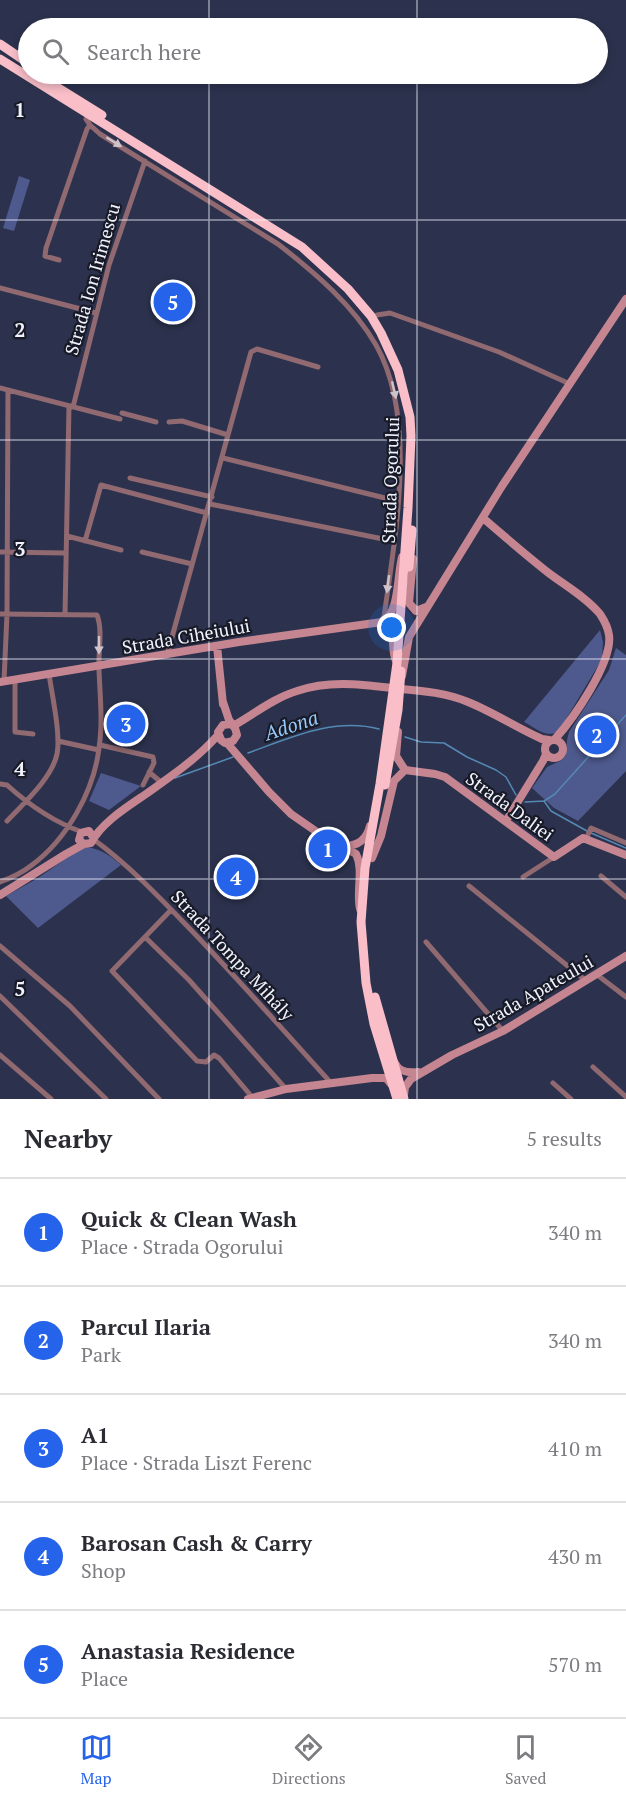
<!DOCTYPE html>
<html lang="en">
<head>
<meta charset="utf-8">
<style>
	:root { --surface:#fff; --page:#f7f7f7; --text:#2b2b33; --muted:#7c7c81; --line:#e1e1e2; --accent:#2563eb }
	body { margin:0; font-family:"PT Serif",serif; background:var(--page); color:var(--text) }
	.you { position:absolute; left:392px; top:628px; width:21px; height:21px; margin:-15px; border:4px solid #fff; border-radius:50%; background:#1a73e8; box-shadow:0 0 0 9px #1a73e833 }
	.badge { display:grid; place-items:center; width:39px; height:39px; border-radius:50%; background:var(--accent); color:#fff; font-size:20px; font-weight:700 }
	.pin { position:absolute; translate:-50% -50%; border:3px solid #fff; box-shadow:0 2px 6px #0006 }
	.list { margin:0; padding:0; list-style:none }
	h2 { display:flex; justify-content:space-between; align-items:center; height:78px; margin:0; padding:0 24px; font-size:26px }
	h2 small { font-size:20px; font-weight:400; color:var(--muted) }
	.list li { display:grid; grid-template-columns:39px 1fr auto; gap:18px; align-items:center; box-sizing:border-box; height:108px; padding:0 24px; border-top:2px solid var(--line) }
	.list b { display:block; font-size:22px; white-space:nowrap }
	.list p { margin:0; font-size:20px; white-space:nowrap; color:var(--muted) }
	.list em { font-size:20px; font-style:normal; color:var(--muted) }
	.icon { flex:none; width:33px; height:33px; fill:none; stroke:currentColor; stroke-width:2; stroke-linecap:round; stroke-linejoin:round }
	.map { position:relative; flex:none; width:626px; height:1099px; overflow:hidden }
	.search { position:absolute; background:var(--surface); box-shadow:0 3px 9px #0003; left:18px; right:18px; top:18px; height:66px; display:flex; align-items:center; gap:15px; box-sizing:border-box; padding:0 21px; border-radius:33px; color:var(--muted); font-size:22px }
	.sheet { height:618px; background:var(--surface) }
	nav { display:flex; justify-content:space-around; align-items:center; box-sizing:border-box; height:84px; border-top:2px solid var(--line); background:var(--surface); font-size:16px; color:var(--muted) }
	nav a { display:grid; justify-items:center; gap:3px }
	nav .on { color:var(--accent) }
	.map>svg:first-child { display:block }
	.green { fill:#4e598d }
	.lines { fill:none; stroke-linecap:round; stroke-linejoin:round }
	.stream { stroke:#5589b5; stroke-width:1.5 }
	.street { stroke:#916970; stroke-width:5 }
	.secondary { stroke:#c58691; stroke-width:8 }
	.highway { stroke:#f9bec8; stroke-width:9 }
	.oneway { fill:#cfc3cc }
	.grid { fill:none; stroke:#f0f3fd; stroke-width:1.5; stroke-opacity:0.55 }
	.labels { text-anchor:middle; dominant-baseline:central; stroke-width:4.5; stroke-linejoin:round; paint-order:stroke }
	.street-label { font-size:18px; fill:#f0f3fd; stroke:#181b27 }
	.water-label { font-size:20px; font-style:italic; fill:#97c9fa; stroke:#181b27 }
	.grid-label { font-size:20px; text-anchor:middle; font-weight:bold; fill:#f0f3fd; stroke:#181b27; stroke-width:4.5; stroke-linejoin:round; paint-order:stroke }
</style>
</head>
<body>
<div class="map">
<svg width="626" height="1099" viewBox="0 0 626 1099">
	<rect width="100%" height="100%" fill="#2c324d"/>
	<!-- green -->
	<path class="green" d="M19,176L30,180L14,231L3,228Z
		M600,630L603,642L602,659L559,731C546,739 536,728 524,722Z
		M616,648L626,655V771L578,821L554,808L532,788L547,767L562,760L566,755L567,740L569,732L609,670Z
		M101,773L141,786L109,810L89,801Z
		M87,847C101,849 111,856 121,865L38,928L6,896L38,878L80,849Z"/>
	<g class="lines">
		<!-- stream -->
		<path class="stream" d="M405,737L421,742L444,743L467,757L496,770L506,777L516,795
			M248,753C290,738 334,717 379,729
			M175,778L233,757
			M544,801L555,794L626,715
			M525,802L544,801L551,811L587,831
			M591,833L626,848"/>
		<!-- street -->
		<path class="street" d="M86,119L90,125L100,134L278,244C314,272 353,305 376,345C418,419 395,536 384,617L381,620
			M59,260L45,256L46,248L87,129L90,125
			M0,288L96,313
			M377,315L390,313L499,352L570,384
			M0,388L120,419
			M73,407L109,265L145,161
			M122,413L156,422
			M169,422L182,421L228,435
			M223,458L397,501
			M130,478L212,497
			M210,504L393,541
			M67,536L121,550
			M85,541L101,485L207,513
			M0,552L65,553
			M142,552L192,564
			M0,614L97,615C103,630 98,653 99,670C100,696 103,722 99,748C94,791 67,839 32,865C23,872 11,878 0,882
			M65,615L69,406
			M167,655L251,352L257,349L318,367
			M15,679V732L33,734
			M4,681L7,614L8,390
			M58,741L99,750
			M100,745L153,757L154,763L143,785
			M149,772L162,783
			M0,784L7,785C29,805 54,822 82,832
			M7,821C24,803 52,778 57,754C61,735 52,695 49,674
			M93,839C129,865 160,898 191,930C239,980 285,1032 331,1083
			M586,839L591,828L626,843
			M601,876L626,897
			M523,877L554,857
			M469,886L585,980
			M171,910L112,971L197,1061L206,1062L214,1055L219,1058L252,1097
			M145,937L189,980L286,1089
			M426,942L503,1031
			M0,946L70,1006L159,1099
			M596,974L626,997
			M0,996L106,1099
			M0,1055L51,1099
			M593,1067L626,1097
			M553,1083L571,1099"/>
		<!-- secondary -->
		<path class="secondary" d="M483,518C505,537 527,556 550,574C566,586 587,598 600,614C604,620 608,628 609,635C613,662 573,719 555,739
			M413,559L409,603L416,611L426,607
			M378,623C400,632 389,643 396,661
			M217,646L223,704
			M402,676L409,637L502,486L626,299
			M0,682L239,642L382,622C400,613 397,575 402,557
			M223,702L229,720L235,728L237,735L233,741L225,743L221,740L218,732L223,725L231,724
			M233,726C254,714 274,698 297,691C331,679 366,685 401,689C424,691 447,693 468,702C493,712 517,728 542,739L549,740
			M398,732L396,756L405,770L435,774L445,777L554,857L583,838L626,855
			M545 749a9 9 0 1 1 18 0a9 9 0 1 1-18 0Z
			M227,743L269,792L291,814L317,832L356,854C364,870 356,891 360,909
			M506,821L543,761L546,754
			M93,837L89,831L81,833L79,840L84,844L91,843C101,823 127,807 146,794C170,777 198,758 218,735
			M345,846C358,846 367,839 370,826
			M372,858L381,836L394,781L405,770
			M0,895L66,854L84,844
			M395,1063C399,1072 410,1073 418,1072
			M404,1095L405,1087L411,1079L452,1055L503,1031L626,956
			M248,1099L286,1089L372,1078H386L391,1084"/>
		<!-- highway -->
		<path class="highway" d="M0,44L28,63
			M0,59L302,247L348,289L371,316L381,333L398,370L410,417L411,436L408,508L397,663L380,784L365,868L361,922L366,983L374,1024L397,1099
			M36,74L102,115
			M409,567L412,530
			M385,785L398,710L401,671
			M375,997L404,1099"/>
	</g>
	<!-- one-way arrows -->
	<defs><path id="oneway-solid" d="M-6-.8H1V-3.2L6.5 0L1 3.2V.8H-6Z" transform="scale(1.5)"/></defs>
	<g class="oneway">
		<use href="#oneway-solid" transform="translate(114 142) rotate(32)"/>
		<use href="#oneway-solid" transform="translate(394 390) rotate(77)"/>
		<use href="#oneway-solid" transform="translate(388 584) rotate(97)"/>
		<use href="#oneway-solid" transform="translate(99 645) rotate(90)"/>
	</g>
	<!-- grid -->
	<path class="grid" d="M209,0V28M417,0V28M209,74V1099M417,74V1099M0,220H626M0,440H626M0,659H626M0,879H626"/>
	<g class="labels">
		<!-- street labels -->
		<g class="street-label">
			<text transform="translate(92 279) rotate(-74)">Strada Ion Irimescu</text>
			<text transform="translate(390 480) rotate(-88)">Strada Ogorului</text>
			<text transform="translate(186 636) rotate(-10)">Strada Ciheiului</text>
			<text transform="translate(510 806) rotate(36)">Strada Daliei</text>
			<text transform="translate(233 955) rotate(47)">Strada Tompa Mihály</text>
			<text transform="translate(533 993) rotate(-30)">Strada Apateului</text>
		</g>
		<!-- water labels -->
		<g class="water-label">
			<text transform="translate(291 725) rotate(-18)">Adona</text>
		</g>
	</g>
	<g class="grid-label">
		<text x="20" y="117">1</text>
		<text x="20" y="337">2</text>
		<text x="20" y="556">3</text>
		<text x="20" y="776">4</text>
		<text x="20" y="996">5</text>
	</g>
</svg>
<div class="you"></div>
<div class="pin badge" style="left:328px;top:849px">1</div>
<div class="pin badge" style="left:597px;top:735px">2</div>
<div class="pin badge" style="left:126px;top:724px">3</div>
<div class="pin badge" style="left:236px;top:877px">4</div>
<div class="pin badge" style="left:173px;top:302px">5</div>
<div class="search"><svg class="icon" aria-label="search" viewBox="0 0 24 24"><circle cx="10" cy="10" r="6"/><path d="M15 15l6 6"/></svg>Search here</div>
</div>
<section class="sheet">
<h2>Nearby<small>5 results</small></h2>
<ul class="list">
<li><span class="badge">1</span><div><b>Quick &amp; Clean Wash</b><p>Place · Strada Ogorului</p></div><em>340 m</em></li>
<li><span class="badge">2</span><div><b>Parcul Ilaria</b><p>Park</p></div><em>340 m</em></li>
<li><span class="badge">3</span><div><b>A1</b><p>Place · Strada Liszt Ferenc</p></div><em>410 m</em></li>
<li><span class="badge">4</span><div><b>Barosan Cash &amp; Carry</b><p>Shop</p></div><em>430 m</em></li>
<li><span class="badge">5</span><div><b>Anastasia Residence</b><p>Place</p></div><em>570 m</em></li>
</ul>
</section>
<nav>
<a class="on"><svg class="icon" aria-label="map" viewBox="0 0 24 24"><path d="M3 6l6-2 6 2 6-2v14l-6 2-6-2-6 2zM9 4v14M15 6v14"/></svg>Map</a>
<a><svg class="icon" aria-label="directions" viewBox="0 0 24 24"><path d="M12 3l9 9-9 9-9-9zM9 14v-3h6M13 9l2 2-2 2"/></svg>Directions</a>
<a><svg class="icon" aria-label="saved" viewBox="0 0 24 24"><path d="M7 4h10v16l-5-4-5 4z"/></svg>Saved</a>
</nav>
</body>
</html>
